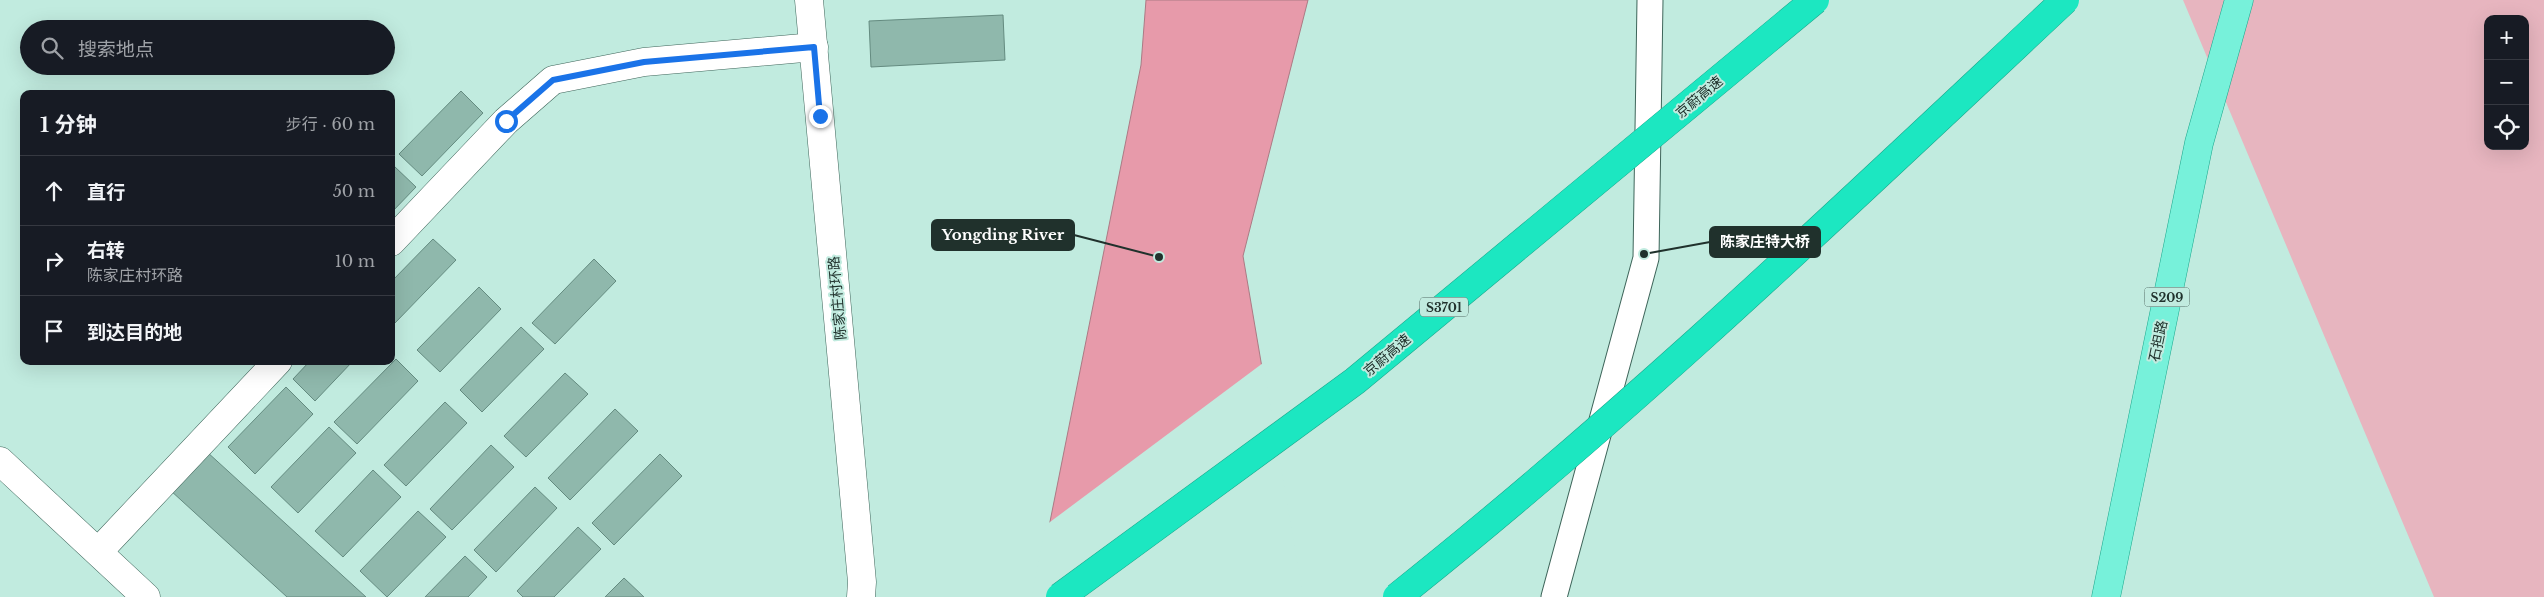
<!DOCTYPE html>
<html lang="zh">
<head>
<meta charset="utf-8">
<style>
	:root { --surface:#171b24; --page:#242831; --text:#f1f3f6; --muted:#9ea1a6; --line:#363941 }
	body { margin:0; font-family:"Libre Baskerville","Noto Sans SC",serif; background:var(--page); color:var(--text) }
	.controls { position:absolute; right:15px; top:15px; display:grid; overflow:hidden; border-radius:10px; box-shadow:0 5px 20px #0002 }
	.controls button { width:45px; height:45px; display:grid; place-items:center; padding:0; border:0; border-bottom:1px solid var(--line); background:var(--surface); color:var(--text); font:25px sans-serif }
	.stop { position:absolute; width:15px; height:15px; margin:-11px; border:4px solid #1a73e8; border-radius:50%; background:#fff }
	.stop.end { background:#1a73e8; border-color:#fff; box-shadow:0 1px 5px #0008 }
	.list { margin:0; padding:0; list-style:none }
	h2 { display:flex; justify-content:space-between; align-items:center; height:65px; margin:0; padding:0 20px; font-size:21px }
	h2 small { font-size:16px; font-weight:400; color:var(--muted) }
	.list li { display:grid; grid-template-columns:32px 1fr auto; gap:15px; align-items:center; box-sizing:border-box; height:70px; padding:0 20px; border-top:1px solid var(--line) }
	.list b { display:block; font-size:19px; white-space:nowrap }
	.list p { margin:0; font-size:16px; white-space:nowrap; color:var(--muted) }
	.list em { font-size:16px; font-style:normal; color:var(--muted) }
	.icon { flex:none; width:28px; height:28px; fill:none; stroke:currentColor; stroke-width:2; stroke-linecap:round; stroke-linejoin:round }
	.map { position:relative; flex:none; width:2544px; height:597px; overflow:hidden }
	.search { position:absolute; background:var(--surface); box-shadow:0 5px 20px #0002; left:20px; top:20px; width:375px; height:55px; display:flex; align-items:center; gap:12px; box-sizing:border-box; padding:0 18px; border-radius:28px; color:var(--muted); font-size:19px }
	.panel { position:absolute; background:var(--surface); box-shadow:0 5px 20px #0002; left:20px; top:90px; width:375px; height:275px; border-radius:10px }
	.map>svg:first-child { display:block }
	.green { fill:#e7b5bf; fill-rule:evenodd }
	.water { fill:#e79aaa; stroke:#ab7a84 }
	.pier { fill:#c1ebdf }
	.building { fill:#8fb8ac; stroke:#648b80 }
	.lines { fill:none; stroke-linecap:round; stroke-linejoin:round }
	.lane-casing { stroke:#3e655a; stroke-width:27 }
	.street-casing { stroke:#3e655a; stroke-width:29 }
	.secondary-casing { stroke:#3e655a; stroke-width:29 }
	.primary-casing { stroke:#1da78d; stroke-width:29 }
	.lane { stroke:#fff; stroke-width:25 }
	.street { stroke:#fff; stroke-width:28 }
	.secondary { stroke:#fff; stroke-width:28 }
	.primary { stroke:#77f1da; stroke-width:28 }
	.highway-bridge-casing { stroke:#1da78d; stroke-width:29; stroke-linecap:butt }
	.highway-bridge { stroke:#1ce7c1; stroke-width:28 }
	.route { stroke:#1a73e8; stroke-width:6 }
	.labels { text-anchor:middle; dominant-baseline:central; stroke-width:4; stroke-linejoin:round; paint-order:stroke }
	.shield { fill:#c1ebdf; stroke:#506962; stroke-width:1 }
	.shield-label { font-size:12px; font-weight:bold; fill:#20312c }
	.street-label { font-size:14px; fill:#20312c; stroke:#c1ebdf }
	.leader { fill:none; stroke:#20312c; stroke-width:2 }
	.callout-dot { fill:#20312c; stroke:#c1ebdf; stroke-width:2 }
	.callout { fill:#20312c; stroke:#20312c; stroke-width:2 }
	.callout-label { font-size:15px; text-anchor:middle; font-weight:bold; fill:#fff }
</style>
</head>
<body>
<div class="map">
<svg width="2544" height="597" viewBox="0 0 2544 597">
	<rect width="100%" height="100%" fill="#c1ebdf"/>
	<!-- green -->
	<path class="green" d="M2183,0H2544V597H2434ZM2488,19H2525V146H2488Z"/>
	<!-- water -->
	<path class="water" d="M1146,0H1308L1243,256L1301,597H1035L1141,65Z"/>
	<!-- pier -->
	<path class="pier" d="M1263,363L1303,597H1032L1046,525Z"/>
	<!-- building -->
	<path class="building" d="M1003,15L1005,60L871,67L869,21Z
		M461,91L483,113L422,176L399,154Z
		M394,166L416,187L391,213V168Z
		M433,239L456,260L394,324L391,321V282Z
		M594,259L616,281L555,344L532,323Z
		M479,287L501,309L440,372L417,350Z
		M521,327L544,349L482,412L460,390Z
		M396,359L418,381L357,444L334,422Z
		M310,361H353L315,401L293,379Z
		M565,373L588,394L526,457L504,436Z
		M286,387L313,414L255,474L228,447Z
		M445,402L467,423L406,486L384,465Z
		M615,409L638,431L570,500L548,478Z
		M329,427L356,453L298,513L271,487Z
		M491,445L514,467L452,530L430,509Z
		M206,451L366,597H287L170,490Z
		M660,454L682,476L614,545L592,523Z
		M373,470L401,497L343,557L315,531Z
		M535,487L557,508L496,572L474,550Z
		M418,511L446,537L387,597L360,571Z
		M578,527L601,549L554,597H523L517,591Z
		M465,556L487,577L468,597H425Z
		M624,578L644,597H605Z"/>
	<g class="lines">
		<!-- lane casing -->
		<g class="lane-casing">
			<path id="lane" d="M1554,597L1646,258L1650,0"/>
		</g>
		<!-- street casing -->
		<g class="street-casing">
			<path id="street" d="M391,242L506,121L553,80L644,62L814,47
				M0,461L146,597
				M98,552L278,361"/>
		</g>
		<!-- secondary casing -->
		<g class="secondary-casing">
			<path id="secondary" d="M809,0L862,582L861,597"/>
		</g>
		<!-- primary casing -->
		<g class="primary-casing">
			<path id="primary" d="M2106,597L2199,143L2239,0"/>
		</g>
		<!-- lane -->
		<use href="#lane" class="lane"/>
		<!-- street -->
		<use href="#street" class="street"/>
		<!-- secondary -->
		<use href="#secondary" class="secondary"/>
		<!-- primary -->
		<use href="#primary" class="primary"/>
		<!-- highway-bridge casing -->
		<g class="highway-bridge-casing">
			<path id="highway-bridge" d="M1060,597L1355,381L1815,0
				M1397,597C1631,411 1847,204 2065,0"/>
		</g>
		<!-- highway-bridge -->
		<use href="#highway-bridge" class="highway-bridge"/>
	</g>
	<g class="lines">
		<!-- route -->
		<path class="route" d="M506,121L553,80L644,62L814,47L820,116"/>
	</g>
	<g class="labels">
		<!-- shield labels -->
		<g class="shield">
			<rect x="2144.5" y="287.5" width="45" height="19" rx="4"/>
			<rect x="1420" y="297.5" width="48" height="19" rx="4"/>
		</g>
		<g class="shield-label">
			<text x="2167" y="297">S209</text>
			<text x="1444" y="307">S3701</text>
		</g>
		<!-- street labels -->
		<g class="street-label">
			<text transform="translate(1699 97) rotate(-40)">京蔚高速</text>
			<text transform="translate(837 298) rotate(-95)">陈家庄村环路</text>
			<text transform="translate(2158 341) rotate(-78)">石担路</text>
			<text transform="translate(1387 355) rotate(-40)">京蔚高速</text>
		</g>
	</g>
	<!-- callouts -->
	<path class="leader" d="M1159 257L1074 235M1644 254L1710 242"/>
	<g class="callout-dot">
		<circle cx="1159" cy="257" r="5"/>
		<circle cx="1644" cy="254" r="5"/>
	</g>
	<g class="callout">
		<rect x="932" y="220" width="142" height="30" rx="5"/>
		<rect x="1710" y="227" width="110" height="30" rx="5"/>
	</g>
	<g class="callout-label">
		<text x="1003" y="240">Yongding River</text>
		<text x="1765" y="247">陈家庄特大桥</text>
	</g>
</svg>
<div class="controls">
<button>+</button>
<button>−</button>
<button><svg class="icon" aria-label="locate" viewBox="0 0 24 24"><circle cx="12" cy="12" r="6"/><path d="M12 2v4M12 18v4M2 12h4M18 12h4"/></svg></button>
</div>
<div class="stop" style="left:506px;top:121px"></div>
<div class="stop end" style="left:820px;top:116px"></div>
<div class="search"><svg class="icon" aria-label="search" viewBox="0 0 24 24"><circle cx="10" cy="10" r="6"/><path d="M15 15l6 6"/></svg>搜索地点</div>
<section class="panel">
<h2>1 分钟<small>步行 · 60 m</small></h2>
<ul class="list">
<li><svg class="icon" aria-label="ahead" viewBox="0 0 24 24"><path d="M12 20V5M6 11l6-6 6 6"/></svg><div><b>直行</b></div><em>50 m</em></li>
<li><svg class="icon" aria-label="right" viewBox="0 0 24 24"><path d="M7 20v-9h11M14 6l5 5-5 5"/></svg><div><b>右转</b><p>陈家庄村环路</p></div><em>10 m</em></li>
<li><svg class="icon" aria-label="arrive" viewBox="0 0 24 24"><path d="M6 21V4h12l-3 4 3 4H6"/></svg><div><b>到达目的地</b></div></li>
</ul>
</section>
</div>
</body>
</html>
